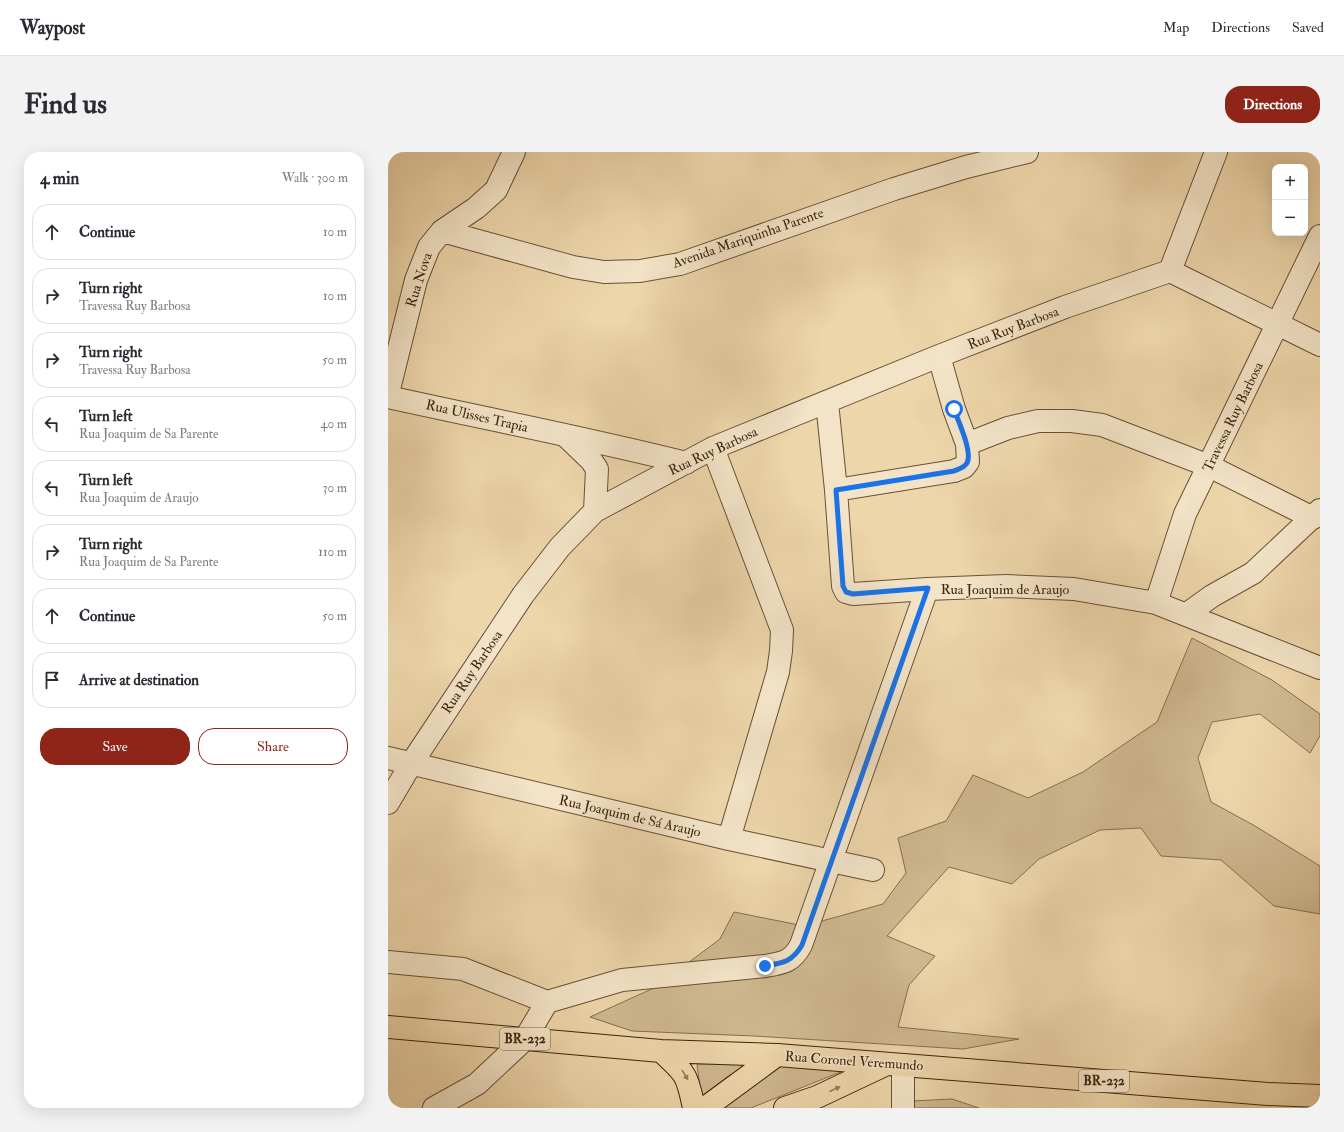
<!DOCTYPE html>
<html lang="en">
<head>
<meta charset="utf-8">
<style>
	:root { --surface:#fff; --page:#f2f2f3; --text:#2b2b33; --muted:#7c7c81; --line:#e1e1e2; --accent:#8f2418 }
	body { margin:0; font-family:"IM FELL Double Pica",serif; background:var(--page); color:var(--text) }
	.controls { position:absolute; right:12px; top:12px; display:grid; overflow:hidden; border-radius:8px; box-shadow:0 4px 16px #0002 }
	.controls button { width:36px; height:36px; display:grid; place-items:center; padding:0; border:0; border-bottom:1px solid var(--line); background:var(--surface); color:var(--text); font:20px sans-serif }
	.stop { position:absolute; width:12px; height:12px; margin:-9px; border:3px solid #1a73e8; border-radius:50%; background:#fff }
	.stop.end { background:#1a73e8; border-color:#fff; box-shadow:0 1px 4px #0008 }
	.list { margin:0; padding:0; list-style:none }
	h2 { display:flex; justify-content:space-between; align-items:center; height:52px; margin:0; padding:0 16px; font-size:17px }
	h2 small { font-size:13px; font-weight:400; color:var(--muted) }
	.list li { display:grid; grid-template-columns:26px 1fr auto; gap:12px; align-items:center; box-sizing:border-box; height:56px; margin:0 8px 8px; padding:0 8px; border:1px solid var(--line); border-radius:16px }
	.list b { display:block; font-size:15px; white-space:nowrap }
	.list p { margin:0; font-size:13px; white-space:nowrap; color:var(--muted) }
	.list em { font-size:13px; font-style:normal; color:var(--muted) }
	.actions { display:flex; gap:8px; padding:12px 16px }
	.actions a { flex:1; padding:9px 0; border:1px solid var(--accent); border-radius:16px; text-align:center; font-size:14px; color:var(--accent) }
	.actions .main { background:var(--accent); color:#fff }
	.icon { flex:none; width:22px; height:22px; fill:none; stroke:currentColor; stroke-width:2; stroke-linecap:round; stroke-linejoin:round }
	.map { position:relative; flex:none; width:932px; height:956px; overflow:hidden; border-radius:16px }
	header { display:flex; align-items:center; gap:24px; box-sizing:border-box; height:56px; padding:0 20px; background:var(--surface); border-bottom:1px solid var(--line) }
	header strong { font-size:19px }
	nav { display:flex; gap:22px; margin-inline-start:auto; font-size:14px }
	.intro { display:flex; align-items:center; justify-content:space-between; box-sizing:border-box; height:96px; padding:0 24px }
	h1 { margin:0; font-size:28px }
	.button { padding:10px 18px; border-radius:16px; background:var(--accent); color:#fff; font-size:14px; font-weight:700 }
	main { display:flex; gap:24px; padding:0 24px }
	aside { flex:1; background:var(--surface); border-radius:16px; box-shadow:0 4px 16px #0002 }
	.map>svg:first-child { display:block }
	.green { fill:#cfb88f; stroke:#876e4e }
	.lines { fill:none; stroke-linecap:round; stroke-linejoin:round }
	.minor-casing { stroke:#6a5034; stroke-width:24 }
	.major-casing { stroke:#3f230c; stroke-width:24 }
	.highway-casing { stroke:#3f230c; stroke-width:24 }
	.minor { stroke:#f3e4c8; stroke-width:22 }
	.major { stroke:#edd6aa; stroke-width:22 }
	.highway { stroke:#edd6aa; stroke-width:22 }
	.oneway { fill:#967c5b }
	.route { stroke:#1a73e8; stroke-width:5 }
	.labels { text-anchor:middle; dominant-baseline:central; stroke-width:3; stroke-linejoin:round; paint-order:stroke }
	.shield { fill:#f3e4c8; stroke:#755d44; stroke-width:1 }
	.shield-label { font-size:13px; font-weight:bold; fill:#3f230c }
	.street-label { font-size:14px; fill:#3f230c; stroke:#f3e4c8 }
</style>
</head>
<body>
<header>
<strong>Waypost</strong>
<nav><a>Map</a><a>Directions</a><a>Saved</a></nav>
</header>
<div class="intro"><h1>Find us</h1><a class="button">Directions</a></div>
<main>
<aside>
<h2>4 min<small>Walk · 300 m</small></h2>
<ul class="list">
<li><svg class="icon" aria-label="ahead" viewBox="0 0 24 24"><path d="M12 20V5M6 11l6-6 6 6"/></svg><div><b>Continue</b></div><em>10 m</em></li>
<li><svg class="icon" aria-label="right" viewBox="0 0 24 24"><path d="M7 20v-9h11M14 6l5 5-5 5"/></svg><div><b>Turn right</b><p>Travessa Ruy Barbosa</p></div><em>10 m</em></li>
<li><svg class="icon" aria-label="right" viewBox="0 0 24 24"><path d="M7 20v-9h11M14 6l5 5-5 5"/></svg><div><b>Turn right</b><p>Travessa Ruy Barbosa</p></div><em>50 m</em></li>
<li><svg class="icon" aria-label="left" viewBox="0 0 24 24"><path d="M17 20v-9H6M10 6l-5 5 5 5"/></svg><div><b>Turn left</b><p>Rua Joaquim de Sa Parente</p></div><em>40 m</em></li>
<li><svg class="icon" aria-label="left" viewBox="0 0 24 24"><path d="M17 20v-9H6M10 6l-5 5 5 5"/></svg><div><b>Turn left</b><p>Rua Joaquim de Araujo</p></div><em>30 m</em></li>
<li><svg class="icon" aria-label="right" viewBox="0 0 24 24"><path d="M7 20v-9h11M14 6l5 5-5 5"/></svg><div><b>Turn right</b><p>Rua Joaquim de Sa Parente</p></div><em>110 m</em></li>
<li><svg class="icon" aria-label="ahead" viewBox="0 0 24 24"><path d="M12 20V5M6 11l6-6 6 6"/></svg><div><b>Continue</b></div><em>50 m</em></li>
<li><svg class="icon" aria-label="arrive" viewBox="0 0 24 24"><path d="M6 21V4h12l-3 4 3 4H6"/></svg><div><b>Arrive at destination</b></div></li>
</ul>
<div class="actions"><a class="main">Save</a><a>Share</a></div>
</aside>
<div class="map">
<svg width="932" height="956" viewBox="0 0 932 956">
	<rect width="100%" height="100%" fill="#edd6aa"/>
	<filter id="stains"><feTurbulence type="fractalNoise" baseFrequency=".005" numOctaves="4"/><feColorMatrix values="0 0 0 0 .2 0 0 0 0 .09 0 0 0 0 .02 0 0 0 .5 -.17"/></filter>
	<radialGradient id="worn" r=".72"><stop offset=".6" stop-color="#630" stop-opacity="0"/><stop offset="1" stop-color="#630" stop-opacity=".3"/></radialGradient>
	<!-- green -->
	<path class="green" d="M804,486L884,528L932,562V584L922,601L872,562L824,570L810,606L823,650L867,674L932,714V762L886,754L833,708L773,704L753,676L712,678L651,707L624,732L561,715L499,784L547,804L521,833L510,875L631,887L575,897L366,884L244,879L202,865L268,835L332,787L346,760L416,774L495,752L518,721L510,686L558,669L585,623L640,646L695,620L769,570Z
		M364,911L339,925L313,945L309,912Z
		M398,911L465,915L363,956H322L346,936Z
		M564,947L591,956H525L524,949Z"/>
	<g class="lines">
		<!-- minor casing -->
		<g class="minor-casing">
			<path id="minor" d="M54,79L185,115L216,120L252,119L292,112L506,37L578,15L639,0
				M782,119L932,193
				M782,119L828,0
				M551,204L566,257L579,292L620,276L650,269H684L714,273L821,314L925,366
				M0,241L28,128L41,95L54,79L88,56L108,38L126,0
				M0,245C99,267 199,286 298,311
				M439,250L448,338L455,434L458,440L465,442L539,437L618,434L686,437L768,451L932,516
				M178,284L203,308L209,317L207,359
				M325,296L394,478L393,499L390,520L341,687
				M448,338L566,319L576,315L580,310L579,292
				M768,451L797,362L932,84
				M799,462L824,444L865,421L932,358
				M0,606L341,687L485,718
				M0,651L23,612L135,443L172,395L207,359L325,296L551,204L677,155L782,119
				M0,810L75,817L159,850
				M46,956L89,932L137,887L159,850L234,828L377,814C395,811 404,810 413,793L539,437
				M515,956V913"/>
		</g>
		<!-- major casing -->
		<g class="major-casing">
			<path id="major" d="M317,956L389,903"/>
		</g>
		<!-- highway casing -->
		<g class="highway-casing">
			<path id="highway" d="M0,875L273,899L389,903L880,942L932,944
				M273,899C298,922 299,922 306,956
				M397,956L429,945L499,912"/>
		</g>
		<!-- minor -->
		<use href="#minor" class="minor"/>
		<!-- major -->
		<use href="#major" class="major"/>
		<!-- highway -->
		<use href="#highway" class="highway"/>
	</g>
	<!-- one-way arrows -->
	<defs><path id="oneway-solid" d="M-6-.8H1V-3.2L6.5 0L1 3.2V.8H-6Z"/></defs>
	<g class="oneway">
		<use href="#oneway-solid" transform="translate(297 923) rotate(59)"/>
		<use href="#oneway-solid" transform="translate(447 937) rotate(-25)"/>
	</g>
	<g class="lines">
		<!-- route -->
		<path class="route" d="M377,814C395,811 404,810 414,793L540,436L465,442L458,440L455,434L448,338L566,319C570,317 576,316 579,311C585,300 570,269 566,257"/>
	</g>
	<g class="labels">
		<!-- shield labels -->
		<g class="shield">
			<rect x="112" y="876" width="50" height="22" rx="3"/>
			<rect x="691" y="918" width="50" height="22" rx="3"/>
		</g>
		<g class="shield-label">
			<text x="137" y="887">BR-232</text>
			<text x="716" y="929">BR-232</text>
		</g>
		<!-- street labels -->
		<g class="street-label">
			<text transform="translate(360 86) rotate(-19)">Avenida Mariquinha Parente</text>
			<text transform="translate(31 128) rotate(-72)">Rua Nova</text>
			<text transform="translate(625 176) rotate(-21)">Rua Ruy Barbosa</text>
			<text transform="translate(89 264) rotate(13)">Rua Ulisses Trapia</text>
			<text transform="translate(845 265) rotate(-64)">Travessa Ruy Barbosa</text>
			<text transform="translate(325 299) rotate(-25)">Rua Ruy Barbosa</text>
			<text x="617" y="437">Rua Joaquim de Araujo</text>
			<text transform="translate(84 520) rotate(-56)">Rua Ruy Barbosa</text>
			<text transform="translate(242 664) rotate(13)">Rua Joaquim de Sá Araujo</text>
			<text transform="translate(466 909) rotate(4)">Rua Coronel Veremundo</text>
		</g>
	</g>
	<rect width="100%" height="100%" filter="url(#stains)"/>
	<rect width="100%" height="100%" fill="url(#worn)"/>
</svg>
<div class="controls">
<button>+</button>
<button>−</button>
</div>
<div class="stop" style="left:566px;top:257px"></div>
<div class="stop end" style="left:377px;top:814px"></div>
</div>
</main>
</body>
</html>
